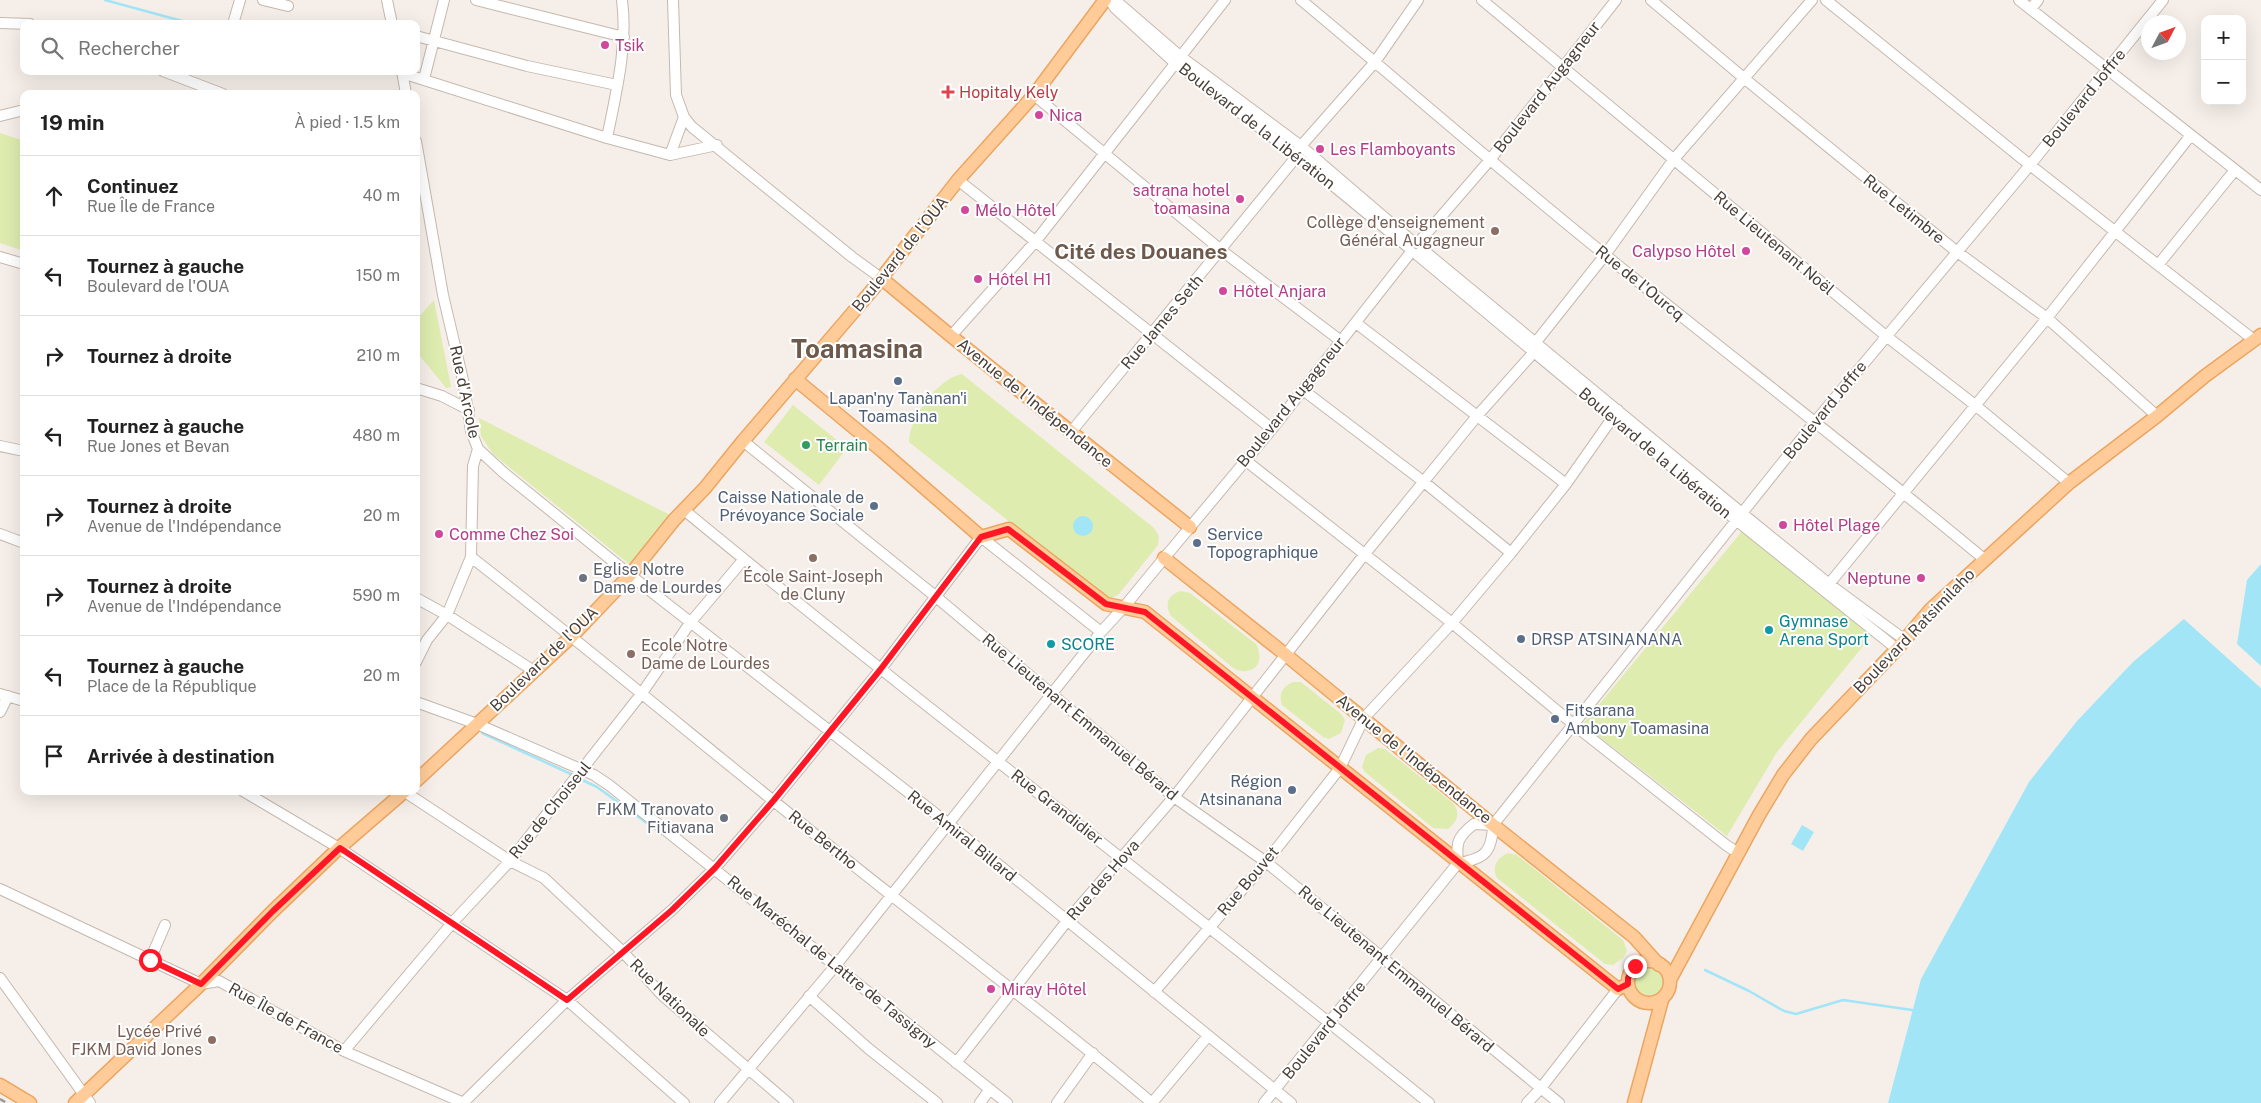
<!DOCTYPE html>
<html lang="fr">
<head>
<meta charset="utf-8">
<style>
	:root { --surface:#fff; --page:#f6f6f6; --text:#222; --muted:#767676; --line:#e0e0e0 }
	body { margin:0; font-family:"Public Sans",sans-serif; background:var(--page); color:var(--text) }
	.controls { position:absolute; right:15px; top:15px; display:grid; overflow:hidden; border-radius:10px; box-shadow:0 5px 20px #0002 }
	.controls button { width:45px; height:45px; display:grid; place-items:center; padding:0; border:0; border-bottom:1px solid var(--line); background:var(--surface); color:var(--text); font:25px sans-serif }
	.compass { position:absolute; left:2141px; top:15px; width:45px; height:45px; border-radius:50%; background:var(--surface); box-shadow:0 5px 20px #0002; rotate:49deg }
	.stop { position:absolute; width:15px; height:15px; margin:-11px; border:4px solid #ff1726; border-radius:50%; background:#fff }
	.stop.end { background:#ff1726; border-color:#fff; box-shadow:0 1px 5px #0008 }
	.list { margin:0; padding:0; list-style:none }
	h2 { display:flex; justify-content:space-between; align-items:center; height:65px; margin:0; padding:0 20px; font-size:21px }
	h2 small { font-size:16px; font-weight:400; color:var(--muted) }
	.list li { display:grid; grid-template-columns:32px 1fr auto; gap:15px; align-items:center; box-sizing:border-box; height:80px; padding:0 20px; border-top:1px solid var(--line) }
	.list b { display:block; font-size:19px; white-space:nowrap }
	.list p { margin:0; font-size:16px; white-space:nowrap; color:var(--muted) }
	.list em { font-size:16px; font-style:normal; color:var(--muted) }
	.icon { flex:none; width:28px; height:28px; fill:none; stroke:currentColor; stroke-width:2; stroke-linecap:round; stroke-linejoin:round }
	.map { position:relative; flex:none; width:2261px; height:1103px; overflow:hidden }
	.search { position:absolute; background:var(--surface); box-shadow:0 5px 20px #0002; left:20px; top:20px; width:400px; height:55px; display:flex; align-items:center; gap:12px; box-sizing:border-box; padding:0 18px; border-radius:10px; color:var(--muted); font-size:19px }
	.panel { position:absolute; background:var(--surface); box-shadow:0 5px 20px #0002; left:20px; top:90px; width:400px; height:705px; border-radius:10px }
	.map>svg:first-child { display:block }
	.green { fill:#deecb0 }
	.water { fill:#a2e5f6 }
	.pier { fill:#f6efe9 }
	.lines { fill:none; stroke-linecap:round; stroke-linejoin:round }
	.stream { stroke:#a2e5f6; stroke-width:2.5 }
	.minor-casing { stroke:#c5b8ae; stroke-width:12 }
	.major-casing { stroke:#eca561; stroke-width:15 }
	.minor { stroke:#fff; stroke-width:10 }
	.major { stroke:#fc9; stroke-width:12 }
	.rail { stroke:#999; stroke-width:2.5; stroke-dasharray:6 6; stroke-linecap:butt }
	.route { stroke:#ff1726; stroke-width:6 }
	.hotel-dot { fill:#d1479c; stroke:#fff; stroke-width:2 }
	.health-dot { fill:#e0444e; stroke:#fff; stroke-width:2 }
	.education-dot { fill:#8d6e63; stroke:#fff; stroke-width:2 }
	.service-dot { fill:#5c6f8a; stroke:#fff; stroke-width:2 }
	.leisure-dot { fill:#2e9e5b; stroke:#fff; stroke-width:2 }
	.worship-dot { fill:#6b7280; stroke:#fff; stroke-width:2 }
	.culture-dot { fill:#0f9aa8; stroke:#fff; stroke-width:2 }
	.labels { text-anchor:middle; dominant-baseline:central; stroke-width:4; stroke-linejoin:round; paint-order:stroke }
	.hotel-label { font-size:16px; fill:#b23c85; stroke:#fff; text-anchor:start }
	.street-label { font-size:16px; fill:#4a3f37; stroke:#fff }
	.health-label { font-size:16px; fill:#be3a42; stroke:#fff; text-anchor:start }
	.education-label { font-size:16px; fill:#785e54; stroke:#fff; text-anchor:end }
	.service-label { font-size:16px; fill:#4e5e75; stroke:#fff; text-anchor:start }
	.leisure-label { font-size:16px; fill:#27864d; stroke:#fff; text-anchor:start }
	.worship-label { font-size:16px; fill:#5b616d; stroke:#fff; text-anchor:start }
	.culture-label { font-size:16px; fill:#0d838f; stroke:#fff; text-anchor:start }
	.district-label { font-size:21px; font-weight:bold; fill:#6e5a4d; stroke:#fff }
	.town-label { font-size:26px; font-weight:bold; fill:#6e5a4d; stroke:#fff }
</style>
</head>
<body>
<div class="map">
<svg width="2261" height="1103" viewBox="0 0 2261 1103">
	<rect width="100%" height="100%" fill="#f6efe9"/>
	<!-- green -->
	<path class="green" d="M0,133L24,141V251L0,243Z
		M434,300L451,387L446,388L416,351V320Z
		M962,374L1154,528L1159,536L1158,545L1119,594L1112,598L1103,596L909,442C909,418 938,378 962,374Z
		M793,405L847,448L819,485L764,442Z
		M479,418L676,518L629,564L493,454L481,436Z
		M1743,530L1872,635L1777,752L1727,836L1583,724Z
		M1181,591L1190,593L1256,644C1266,663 1253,678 1233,668L1171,616C1164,605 1168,594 1181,591Z
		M1293,682H1301L1341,714L1345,720L1341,733L1329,739L1323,737L1282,705C1278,694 1283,686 1293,682Z
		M1378,748L1385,749L1453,803C1461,813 1457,822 1448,829L1433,828L1365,772L1362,767L1366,755Z
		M1508,853L1517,855L1623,940L1627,951L1623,958L1613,965L1605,964L1497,878C1491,867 1497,858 1508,853Z
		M1634 981a15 15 0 1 1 30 0a15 15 0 1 1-30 0Z"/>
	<!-- water -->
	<path class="water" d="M1073 526a10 10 0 1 1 20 0a10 10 0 1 1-20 0Z
		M2261,564V666L2237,644L2247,580Z
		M2184,619L2261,688V1103H1888L1921,979L2029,782L2077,721L2133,662Z
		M1802,825L1814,832L1803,851L1791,844Z"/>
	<!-- pier -->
	<path class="pier" d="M2182,617H2186L2261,685V688Z"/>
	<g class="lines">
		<!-- stream -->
		<path class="stream" d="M105,0L193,24
			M482,733L573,775
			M578,778L597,787L662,834
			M1705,970L1749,991L1784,1011L1796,1014L1843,1000L1912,1010"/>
		<!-- minor casing -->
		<g class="minor-casing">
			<path id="minor" d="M263,0L288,6
				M387,0L392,24
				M476,0L624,37
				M673,0L676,95L684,117L692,127L852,257L881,278
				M1110,0L1115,8L1175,63L1297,156L1408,247
				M1115,0L1180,56L1301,146L1412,241
				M1301,0C1402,84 1501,171 1604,254C1730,356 1859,455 1984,559
				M1482,0L1886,336L1975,405L2069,483
				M1651,0L1745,79L1956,251L2047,318L2157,416
				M1826,0L2030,165L2254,340
				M2019,0L2261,190
				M2031,9L2038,0
				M0,23L30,24
				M233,24L240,0
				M416,36L527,66L617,85
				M163,71L223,94
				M402,71L406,94
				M402,73L607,138L670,155L717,145
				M424,79L444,0
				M1034,95L1221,250L1341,341
				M0,116L24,110
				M607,138C616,93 628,46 622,0
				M416,141L443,295L463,380L471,431L478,449L504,473L630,575L950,825L1291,1103
				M670,155L684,117
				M958,180L1272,429
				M1419,242L1489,161L1616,0
				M1422,249L1743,514L1829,584L1905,640
				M1416,254L1737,521L1897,649
				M0,257L24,264
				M2158,265L2235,170
				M1356,323L1566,484
				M951,336L1035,242L1225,0
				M416,388L442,396L469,410
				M1303,390L1424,482L1511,553
				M1071,432L1297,156L1301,146L1375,62L1418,0
				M743,441L935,596L1174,797L1266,862L1559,1103
				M0,446L24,451
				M1245,460L1452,623L1573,724L1726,845L1738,853
				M684,510C929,712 1183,903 1429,1103
				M0,534L24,543
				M1166,556L1272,429L1411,252
				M471,557C613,668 750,784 891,895C979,964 1067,1031 1152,1103L1208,1036
				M1829,584L2047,318L2191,135
				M416,598L447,615L534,671
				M416,662L427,640L447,615L471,557L473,466L478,449
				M0,694L24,701
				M416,702L477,724L594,775L609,785L1007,1103
				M0,712L8,696
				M243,791L339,848L567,1000L684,1103
				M405,792L510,861L544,878L623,952L662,995L788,1103
				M1474,824L1493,825C1492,852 1485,859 1458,863C1456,843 1457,837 1474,824Z
				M1493,825L1814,423L2030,165L2163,0
				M0,889L201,984L219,981L344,1051L464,1103
				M150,960L165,925
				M0,978L90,1103
				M1154,992L1266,862L1340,768L1364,718L1452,623L1511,553L1566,484L1618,410
				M809,996L869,1049L937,1103
				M344,1051L453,922L510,861L642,693L690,623L744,559
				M956,1063L1067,921L1174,797L1364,555L1477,416L1534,352L1536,342L1605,255L1674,159L1812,0
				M463,1103L567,1000L672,910L715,868L774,800L880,670L981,537L1101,632
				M720,1103L836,965L1101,632L1124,607L1170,551
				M980,1103L990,1089
				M1057,1103L1093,1053
				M1264,1103L1458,863
				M1527,1103L1541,1088L1618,989"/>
		</g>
		<!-- major casing -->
		<g class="major-casing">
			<path id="major" d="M881,278L951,336L1190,527
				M795,379L881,450L981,537L1009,529L1106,604L1145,612L1618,989L1628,984
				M1164,558L1286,655L1493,825L1634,937L1659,965
				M416,781L572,636L630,575L674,520L705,488L743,441L873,289L958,180L1034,95L1105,0
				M1628 982a21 21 0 1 1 42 0a21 21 0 1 1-42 0Z
				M1671,978L1759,815L1783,775L1811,739L1897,649L1930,610L2069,483L2157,416L2205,376L2261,335
				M0,1085L30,1103
				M75,1103L201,984L273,911L339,848L405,791
				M1634,1103L1662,1000"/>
		</g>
		<!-- minor -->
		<use href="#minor" class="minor"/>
		<!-- major -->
		<use href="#major" class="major"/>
		<!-- rail -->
		<path class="rail" d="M0,1099L7,1103"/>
	</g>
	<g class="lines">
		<!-- route -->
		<path class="route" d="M150,960L201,984L273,911L340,848L567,1000L672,910L715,868L774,800L880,670L981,537L1008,529L1106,604L1145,612L1618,989L1628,984V978L1635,966"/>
	</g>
	<!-- markers -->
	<g class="hotel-dot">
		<circle cx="605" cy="45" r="5"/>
		<circle cx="1039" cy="115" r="5"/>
		<circle cx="1320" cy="149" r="5"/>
		<circle cx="1240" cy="199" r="5"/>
		<circle cx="965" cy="210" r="5"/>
		<circle cx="1746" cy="251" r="5"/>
		<circle cx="978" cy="279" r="5"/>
		<circle cx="1223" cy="291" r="5"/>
		<circle cx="1783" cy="525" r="5"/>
		<circle cx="439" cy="534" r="5"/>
		<circle cx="1921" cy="578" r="5"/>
		<circle cx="991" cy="989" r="5"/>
	</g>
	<path class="health-dot" d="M945.5 84.5h5v5h5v5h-5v5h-5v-5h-5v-5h5z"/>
	<g class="education-dot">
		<circle cx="1495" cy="231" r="5"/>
		<circle cx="813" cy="558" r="5"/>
		<circle cx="631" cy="654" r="5"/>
		<circle cx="212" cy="1040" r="5"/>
	</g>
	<g class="service-dot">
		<circle cx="898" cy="381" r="5"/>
		<circle cx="874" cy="506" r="5"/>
		<circle cx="1197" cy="543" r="5"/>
		<circle cx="1521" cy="639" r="5"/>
		<circle cx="1555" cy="719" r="5"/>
		<circle cx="1292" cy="790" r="5"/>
	</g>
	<circle class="leisure-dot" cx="806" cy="445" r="5"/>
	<g class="worship-dot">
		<circle cx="583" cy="578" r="5"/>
		<circle cx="724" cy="818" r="5"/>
	</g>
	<g class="culture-dot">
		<circle cx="1769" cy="630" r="5"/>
		<circle cx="1051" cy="644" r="5"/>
	</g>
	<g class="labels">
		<!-- hotel labels -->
		<g class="hotel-label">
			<text x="615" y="45">Tsik</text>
			<text x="1049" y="115">Nica</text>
			<text x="1330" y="149">Les Flamboyants</text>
			<text x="1230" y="190" text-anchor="end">satrana hotel<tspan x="1230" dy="18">toamasina</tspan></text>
			<text x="975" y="210">Mélo Hôtel</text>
			<text x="1736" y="251" text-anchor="end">Calypso Hôtel</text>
			<text x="988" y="279">Hôtel H1</text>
			<text x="1233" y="291">Hôtel Anjara</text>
			<text x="1793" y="525">Hôtel Plage</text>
			<text x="449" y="534">Comme Chez Soi</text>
			<text x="1911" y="578" text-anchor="end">Neptune</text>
			<text x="1001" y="989">Miray Hôtel</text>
		</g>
		<!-- street labels -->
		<g class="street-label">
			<text transform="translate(1547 87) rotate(-52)">Boulevard Augagneur</text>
			<text transform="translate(2084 98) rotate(-51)">Boulevard Joffre</text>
			<text transform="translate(1257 126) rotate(38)">Boulevard de la Libération</text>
			<text transform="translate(1904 209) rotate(39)">Rue Letimbre</text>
			<text transform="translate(1774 243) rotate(40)">Rue Lieutenant Noël</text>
			<text transform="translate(900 254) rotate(-51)">Boulevard de l'OUA</text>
			<text transform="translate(1640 283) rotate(39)">Rue de l'Ourcq</text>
			<text transform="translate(1162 322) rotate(-50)">Rue James Seth</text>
			<text transform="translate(465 392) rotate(78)">Rue d'Arcole</text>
			<text transform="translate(1291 402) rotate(-51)">Boulevard Augagneur</text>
			<text transform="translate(1035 403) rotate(39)">Avenue de l'Indépendance</text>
			<text transform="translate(1825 410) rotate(-51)">Boulevard Joffre</text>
			<text transform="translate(1655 453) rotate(40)">Boulevard de la Libération</text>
			<text transform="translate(1914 631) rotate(-46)">Boulevard Ratsimilaho</text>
			<text transform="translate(544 659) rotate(-44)">Boulevard de l'OUA</text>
			<text transform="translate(1080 717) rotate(40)">Rue Lieutenant Emmanuel Bérard</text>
			<text transform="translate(1414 759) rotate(39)">Avenue de l'Indépendance</text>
			<text transform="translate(1057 807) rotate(38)">Rue Grandidier</text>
			<text transform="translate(550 810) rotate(-51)">Rue de Choiseul</text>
			<text transform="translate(962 836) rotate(39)">Rue Amiral Billard</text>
			<text transform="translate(823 840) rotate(39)">Rue Bertho</text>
			<text transform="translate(1103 880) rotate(-49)">Rue des Hova</text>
			<text transform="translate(1248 881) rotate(-50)">Rue Bouvet</text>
			<text transform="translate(832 962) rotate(39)">Rue Maréchal de Lattre de Tassigny</text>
			<text transform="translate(1396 969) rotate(40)">Rue Lieutenant Emmanuel Bérard</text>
			<text transform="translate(670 998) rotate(44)">Rue Nationale</text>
			<text transform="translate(286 1018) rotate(29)">Rue Île de France</text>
			<text transform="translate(1324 1030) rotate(-51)">Boulevard Joffre</text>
		</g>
		<!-- health labels -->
		<g class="health-label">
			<text x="959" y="92">Hopitaly Kely</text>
		</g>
		<!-- education labels -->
		<g class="education-label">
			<text x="1485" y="222">Collège d'enseignement<tspan x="1485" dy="18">Général Augagneur</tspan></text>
			<text x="813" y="576" text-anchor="middle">École Saint-Joseph<tspan x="813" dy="18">de Cluny</tspan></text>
			<text x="641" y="645" text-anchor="start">Ecole Notre<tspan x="641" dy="18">Dame de Lourdes</tspan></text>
			<text x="202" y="1031">Lycée Privé<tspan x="202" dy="18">FJKM David Jones</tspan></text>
		</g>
		<!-- service labels -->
		<g class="service-label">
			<text x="898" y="398" text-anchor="middle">Lapan'ny Tanànan'i<tspan x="898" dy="18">Toamasina</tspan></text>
			<text x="864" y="497" text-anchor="end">Caisse Nationale de<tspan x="864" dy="18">Prévoyance Sociale</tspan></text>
			<text x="1207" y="534">Service<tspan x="1207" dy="18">Topographique</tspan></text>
			<text x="1531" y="639">DRSP ATSINANANA</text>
			<text x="1565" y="710">Fitsarana<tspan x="1565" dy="18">Ambony Toamasina</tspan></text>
			<text x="1282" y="781" text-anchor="end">Région<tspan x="1282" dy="18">Atsinanana</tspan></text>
		</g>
		<!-- leisure labels -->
		<g class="leisure-label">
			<text x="816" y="445">Terrain</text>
		</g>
		<!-- worship labels -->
		<g class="worship-label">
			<text x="593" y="569">Eglise Notre<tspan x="593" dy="18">Dame de Lourdes</tspan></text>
			<text x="714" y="809" text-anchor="end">FJKM Tranovato<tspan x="714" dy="18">Fitiavana</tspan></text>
		</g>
		<!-- culture labels -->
		<g class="culture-label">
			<text x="1779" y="621">Gymnase<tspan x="1779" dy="18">Arena Sport</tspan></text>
			<text x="1061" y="644">SCORE</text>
		</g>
		<!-- district labels -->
		<g class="district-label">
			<text x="1141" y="251">Cité des Douanes</text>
		</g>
		<!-- town labels -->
		<g class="town-label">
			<text x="857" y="348">Toamasina</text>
		</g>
	</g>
</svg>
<div class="controls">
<button>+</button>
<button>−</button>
</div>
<svg class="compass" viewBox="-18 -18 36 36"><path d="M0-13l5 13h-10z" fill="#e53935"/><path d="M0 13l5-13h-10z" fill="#767676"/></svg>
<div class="stop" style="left:150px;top:960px"></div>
<div class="stop end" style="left:1635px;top:966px"></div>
<div class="search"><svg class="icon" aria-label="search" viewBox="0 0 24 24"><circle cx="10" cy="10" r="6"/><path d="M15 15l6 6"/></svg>Rechercher</div>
<section class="panel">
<h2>19 min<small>À pied · 1.5 km</small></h2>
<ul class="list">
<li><svg class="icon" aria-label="ahead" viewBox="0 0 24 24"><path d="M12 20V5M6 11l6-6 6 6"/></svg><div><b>Continuez</b><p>Rue Île de France</p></div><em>40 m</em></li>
<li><svg class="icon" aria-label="left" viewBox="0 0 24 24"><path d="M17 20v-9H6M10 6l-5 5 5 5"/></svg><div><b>Tournez à gauche</b><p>Boulevard de l'OUA</p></div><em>150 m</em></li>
<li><svg class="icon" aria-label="right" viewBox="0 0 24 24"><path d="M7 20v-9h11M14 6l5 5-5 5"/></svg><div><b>Tournez à droite</b></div><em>210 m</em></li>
<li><svg class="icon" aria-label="left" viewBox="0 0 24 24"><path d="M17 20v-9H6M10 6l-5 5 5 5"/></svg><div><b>Tournez à gauche</b><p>Rue Jones et Bevan</p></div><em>480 m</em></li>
<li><svg class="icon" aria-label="right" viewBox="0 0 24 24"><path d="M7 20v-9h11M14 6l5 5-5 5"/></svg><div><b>Tournez à droite</b><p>Avenue de l'Indépendance</p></div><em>20 m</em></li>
<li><svg class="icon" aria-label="right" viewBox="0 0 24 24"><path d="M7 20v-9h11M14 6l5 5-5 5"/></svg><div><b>Tournez à droite</b><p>Avenue de l'Indépendance</p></div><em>590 m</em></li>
<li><svg class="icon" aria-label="left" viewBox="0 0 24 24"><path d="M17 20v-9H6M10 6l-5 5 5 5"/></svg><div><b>Tournez à gauche</b><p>Place de la République</p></div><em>20 m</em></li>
<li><svg class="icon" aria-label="arrive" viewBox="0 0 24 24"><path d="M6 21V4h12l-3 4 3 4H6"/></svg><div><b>Arrivée à destination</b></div></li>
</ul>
</section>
</div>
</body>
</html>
